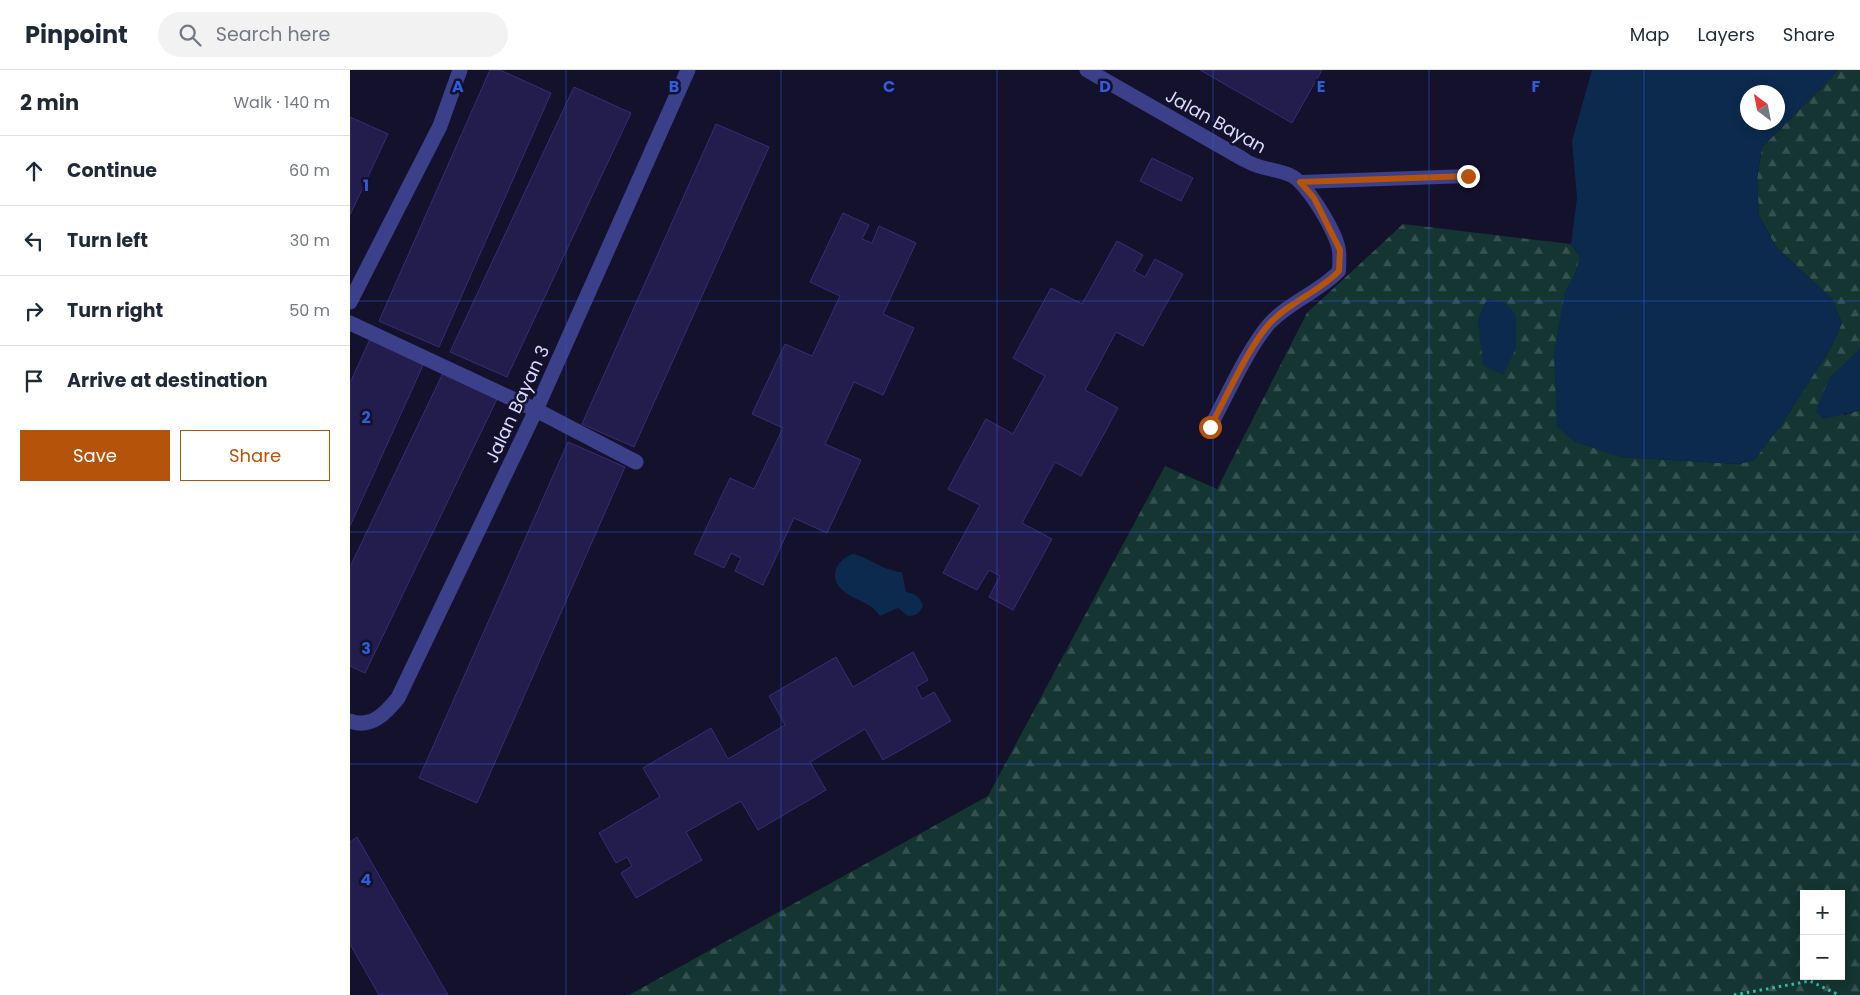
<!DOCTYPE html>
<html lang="en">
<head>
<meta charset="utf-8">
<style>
	:root { --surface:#fff; --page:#f2f2f3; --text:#1f2937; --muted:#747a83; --line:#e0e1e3; --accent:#b45309 }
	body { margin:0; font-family:Poppins,sans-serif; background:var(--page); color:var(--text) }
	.controls { position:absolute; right:15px; bottom:15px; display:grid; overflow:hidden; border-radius:0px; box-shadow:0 2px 12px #0003 }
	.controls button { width:45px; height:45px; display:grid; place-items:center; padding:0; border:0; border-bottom:1px solid var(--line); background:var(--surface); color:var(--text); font:25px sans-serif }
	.compass { position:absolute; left:1390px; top:15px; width:45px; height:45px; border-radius:50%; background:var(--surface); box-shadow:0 2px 12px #0003; rotate:328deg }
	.stop { position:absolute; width:15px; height:15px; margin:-11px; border:4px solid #b45309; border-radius:50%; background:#fff }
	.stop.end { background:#b45309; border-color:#fff; box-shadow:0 1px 5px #0008 }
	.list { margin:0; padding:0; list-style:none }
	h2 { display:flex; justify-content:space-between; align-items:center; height:65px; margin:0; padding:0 20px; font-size:21px }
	h2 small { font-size:16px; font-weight:400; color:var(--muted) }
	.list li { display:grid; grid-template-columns:32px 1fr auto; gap:15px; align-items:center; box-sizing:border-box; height:70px; padding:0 20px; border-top:1px solid var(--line) }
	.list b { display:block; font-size:19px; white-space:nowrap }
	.list em { font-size:16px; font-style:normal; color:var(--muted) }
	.actions { display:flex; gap:10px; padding:15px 20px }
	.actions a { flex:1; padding:11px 0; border:1px solid var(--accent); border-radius:0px; text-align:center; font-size:18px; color:var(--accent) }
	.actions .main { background:var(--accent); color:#fff }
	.icon { flex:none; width:28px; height:28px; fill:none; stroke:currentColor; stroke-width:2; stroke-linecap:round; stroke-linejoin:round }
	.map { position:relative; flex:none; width:1510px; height:925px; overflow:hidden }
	header { display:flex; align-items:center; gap:30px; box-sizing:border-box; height:70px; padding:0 25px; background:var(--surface); border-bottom:1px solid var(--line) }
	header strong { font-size:24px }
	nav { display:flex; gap:28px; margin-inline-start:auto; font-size:18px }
	.search { width:350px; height:45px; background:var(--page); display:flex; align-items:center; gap:12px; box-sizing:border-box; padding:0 18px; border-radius:28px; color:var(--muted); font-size:19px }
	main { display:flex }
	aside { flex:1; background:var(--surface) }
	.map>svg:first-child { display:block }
	.forest { fill:url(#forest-firs); fill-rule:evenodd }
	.water { fill:#0c2a4e; fill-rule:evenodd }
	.building { fill:#221d4c; stroke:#372e78 }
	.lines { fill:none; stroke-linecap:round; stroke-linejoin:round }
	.path { stroke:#30beaa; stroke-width:3; stroke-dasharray:2.5 4; stroke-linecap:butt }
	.lane { stroke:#3c3f8a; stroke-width:14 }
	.street { stroke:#3c3f8a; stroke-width:15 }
	.route { stroke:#b45309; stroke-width:6 }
	.grid { fill:none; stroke:#305cdc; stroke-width:1; stroke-opacity:0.55 }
	.labels { text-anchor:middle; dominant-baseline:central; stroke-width:5; stroke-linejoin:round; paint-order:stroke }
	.street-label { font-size:18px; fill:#dcdaff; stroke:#13112b }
	.grid-label { font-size:16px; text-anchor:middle; font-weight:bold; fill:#305cdc; stroke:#13112b; stroke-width:5; stroke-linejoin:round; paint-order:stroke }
</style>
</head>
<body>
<header>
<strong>Pinpoint</strong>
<div class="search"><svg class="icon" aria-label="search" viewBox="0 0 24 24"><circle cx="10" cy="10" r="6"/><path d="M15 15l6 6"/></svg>Search here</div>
<nav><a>Map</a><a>Layers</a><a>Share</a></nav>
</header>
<main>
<aside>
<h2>2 min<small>Walk · 140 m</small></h2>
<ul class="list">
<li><svg class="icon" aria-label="ahead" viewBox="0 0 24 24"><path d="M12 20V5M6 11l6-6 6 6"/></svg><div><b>Continue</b></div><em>60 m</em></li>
<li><svg class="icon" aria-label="left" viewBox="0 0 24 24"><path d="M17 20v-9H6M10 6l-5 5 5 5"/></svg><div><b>Turn left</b></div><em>30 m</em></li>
<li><svg class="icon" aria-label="right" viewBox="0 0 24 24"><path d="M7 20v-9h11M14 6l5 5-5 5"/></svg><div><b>Turn right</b></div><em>50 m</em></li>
<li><svg class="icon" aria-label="arrive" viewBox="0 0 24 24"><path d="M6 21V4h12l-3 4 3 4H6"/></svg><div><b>Arrive at destination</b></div></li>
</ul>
<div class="actions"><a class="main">Save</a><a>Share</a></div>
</aside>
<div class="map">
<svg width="1510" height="925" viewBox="0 0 1510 925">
	<defs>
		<pattern id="forest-firs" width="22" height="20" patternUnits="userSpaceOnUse" patternTransform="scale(1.25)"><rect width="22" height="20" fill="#143531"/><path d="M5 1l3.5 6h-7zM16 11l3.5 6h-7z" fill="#365250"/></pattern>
	</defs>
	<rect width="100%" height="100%" fill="#13112b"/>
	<!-- forest -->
	<path class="forest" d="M1487,0H1510V279L1479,309L1494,345L1510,340V925H279L638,726L815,396L867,419L957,243L1053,154L1221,174L1230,187L1225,205L1215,222L1224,371L1271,387L1389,394L1404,390L1431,355L1480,279L1492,253L1482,229L1426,177L1409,145L1407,109L1412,77L1484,5ZM1454,824H1491V906H1454Z"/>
	<!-- water -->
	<path class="water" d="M1242,0H1487L1484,5L1412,77L1407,109L1409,145L1426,177L1482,229L1492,253L1480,279L1431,355L1404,390L1389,394L1270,387L1224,371L1207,357L1204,283L1215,222L1225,205L1230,187L1221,174L1227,128L1222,71ZM1428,22V52H1398V22Z
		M1137,229L1154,232L1166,245V278L1153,305L1133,295L1128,249Z
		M1510,279V340L1473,349L1466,341L1479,309Z
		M503,484C521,488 533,501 552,502L556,522C566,524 569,526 573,535C570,543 566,546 558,546L548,538L530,546C519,531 508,532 495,522C477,509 485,490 503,484Z"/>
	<!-- building -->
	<path class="building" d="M140,0H150L201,23L89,277L29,251Z
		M850,0H972L942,53Z
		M224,17L281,43L157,307L100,282Z
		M0,47L38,64L0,145Z
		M366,54L419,77L284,377L232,354Z
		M802,88L843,108L831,131L790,111Z
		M493,143L519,155L512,169L522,173L529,156L566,173L533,244L564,258L533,325L504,312L475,374L511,390L477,463L444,448L413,515L385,501L391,488L381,483L374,498L344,484L380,408L404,419L433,358L402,344L435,274L462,286L490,226L460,212Z
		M767,171L793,185L784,201L795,207L805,189L833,204L793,276L766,262L735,320L768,338L731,406L705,392L672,453L702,469L663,540L639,527L650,506L639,500L627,520L593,503L630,435L598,419L636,349L663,364L695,306L663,288L701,218L732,234Z
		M20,269L74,293L0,456V313Z
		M93,303L147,329L15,603L0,596V497Z
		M218,372L275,397L127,733L69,708Z
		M563,582L578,610L566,617L572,629L584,622L601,651L533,690L515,659L460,692L476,720L408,760L391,731L336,762L352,790L286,828L271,803L282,796L277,787L266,793L249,763L310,727L293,698L361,658L378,689L435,655L419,626L486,587L503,617Z
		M7,767L98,925H29L0,874V772Z"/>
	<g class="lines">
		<!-- path -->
		<path class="path" d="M1384,925L1460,911L1489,925"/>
		<!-- lane -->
		<path class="lane" d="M950,112L1118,106
			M860,357C876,328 898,278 919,254C939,232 969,222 989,201C989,195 990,188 989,181C988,165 956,111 940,105C924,98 909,100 893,89"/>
		<!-- street -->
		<path class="street" d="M737,0L893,89
			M0,232L90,56L110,0
			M0,253L186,340L286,392
			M0,651C21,659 36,643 48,628L186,340L338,0"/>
	</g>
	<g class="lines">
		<!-- route -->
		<path class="route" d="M860,357C876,328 898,278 919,254C939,232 969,222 989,201L990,180L964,128L950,112L1118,106"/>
	</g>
	<!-- grid -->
	<path class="grid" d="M216,0V925M431,0V925M647,0V925M863,0V925M1079,0V925M1294,0V925M0,231H1510M0,462H1510M0,694H1510"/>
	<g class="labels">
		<!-- street labels -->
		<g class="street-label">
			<text transform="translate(866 51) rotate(29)">Jalan Bayan</text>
			<text transform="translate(167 334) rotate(-65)">Jalan Bayan 3</text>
		</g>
	</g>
	<g class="grid-label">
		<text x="108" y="22">A</text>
		<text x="324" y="22">B</text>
		<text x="539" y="22">C</text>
		<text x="755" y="22">D</text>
		<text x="971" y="22">E</text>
		<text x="1186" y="22">F</text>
		<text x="16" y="121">1</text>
		<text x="16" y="353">2</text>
		<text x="16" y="584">3</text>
		<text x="16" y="815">4</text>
	</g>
</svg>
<div class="controls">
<button>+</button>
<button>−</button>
</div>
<svg class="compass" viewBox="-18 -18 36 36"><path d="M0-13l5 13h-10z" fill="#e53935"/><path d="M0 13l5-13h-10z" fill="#747a83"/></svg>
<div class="stop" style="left:860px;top:357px"></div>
<div class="stop end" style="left:1118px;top:106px"></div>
</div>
</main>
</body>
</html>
